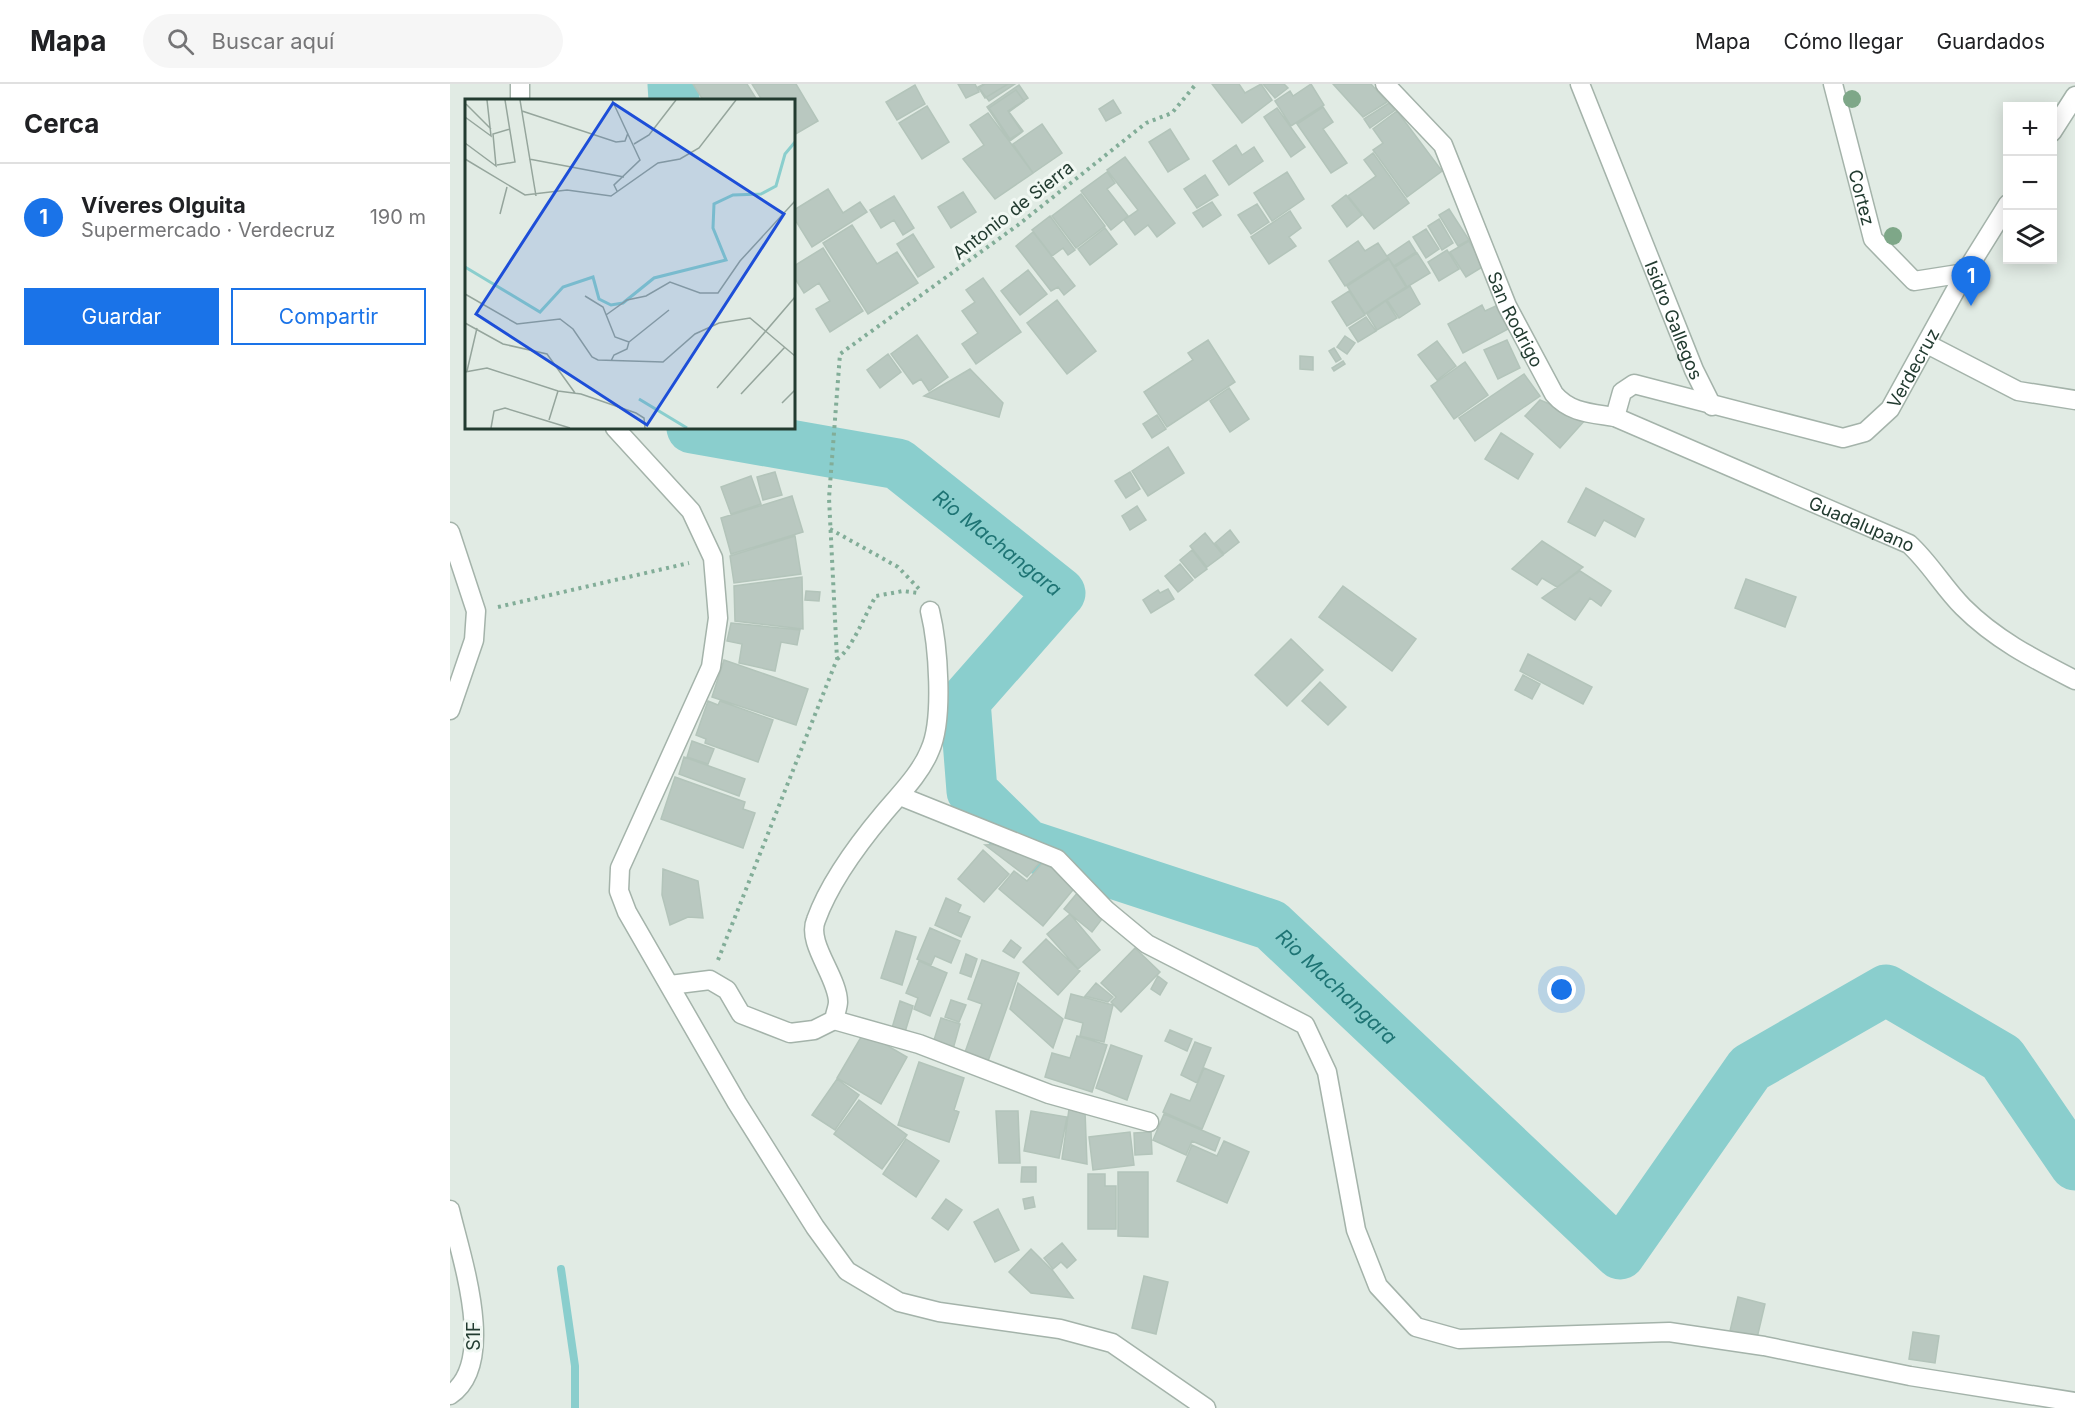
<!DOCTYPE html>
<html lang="es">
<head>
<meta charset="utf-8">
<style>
	:root { --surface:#fff; --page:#f6f6f6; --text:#202124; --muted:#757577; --line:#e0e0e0; --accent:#1a73e8 }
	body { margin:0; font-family:Inter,sans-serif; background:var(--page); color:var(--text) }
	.controls { position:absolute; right:18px; top:18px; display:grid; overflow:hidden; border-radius:0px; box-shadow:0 3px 15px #0003 }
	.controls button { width:54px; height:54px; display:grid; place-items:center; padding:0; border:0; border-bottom:2px solid var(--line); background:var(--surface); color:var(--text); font:30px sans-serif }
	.you { position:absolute; left:1112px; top:906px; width:21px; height:21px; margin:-15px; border:4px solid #fff; border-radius:50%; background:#1a73e8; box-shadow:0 0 0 9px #1a73e833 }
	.badge { display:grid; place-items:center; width:39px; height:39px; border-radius:50%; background:var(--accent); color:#fff; font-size:20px; font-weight:700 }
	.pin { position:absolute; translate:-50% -50px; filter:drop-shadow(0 2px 3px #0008) }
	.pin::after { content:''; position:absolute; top:32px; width:21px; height:18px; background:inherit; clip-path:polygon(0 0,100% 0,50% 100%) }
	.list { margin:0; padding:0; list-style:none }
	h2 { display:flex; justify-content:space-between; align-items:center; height:78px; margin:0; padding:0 24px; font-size:26px }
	h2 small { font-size:20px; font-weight:400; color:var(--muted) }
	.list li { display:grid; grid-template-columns:39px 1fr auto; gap:18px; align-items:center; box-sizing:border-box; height:108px; padding:0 24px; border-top:2px solid var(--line) }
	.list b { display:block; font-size:22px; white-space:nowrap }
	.list p { margin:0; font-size:20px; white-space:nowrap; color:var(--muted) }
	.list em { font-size:20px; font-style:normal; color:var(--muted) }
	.actions { display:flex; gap:12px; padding:18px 24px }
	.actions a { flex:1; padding:14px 0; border:2px solid var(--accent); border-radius:0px; text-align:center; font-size:21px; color:var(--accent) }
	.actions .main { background:var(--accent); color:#fff }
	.icon { flex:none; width:33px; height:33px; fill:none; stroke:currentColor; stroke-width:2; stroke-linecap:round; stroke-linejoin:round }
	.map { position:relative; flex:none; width:1625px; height:1324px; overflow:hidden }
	header { display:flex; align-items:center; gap:36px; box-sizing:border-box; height:84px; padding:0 30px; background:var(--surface); border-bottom:2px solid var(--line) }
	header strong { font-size:28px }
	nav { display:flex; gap:33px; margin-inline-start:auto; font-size:21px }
	.search { width:420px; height:54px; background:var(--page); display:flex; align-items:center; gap:15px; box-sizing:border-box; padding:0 21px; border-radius:33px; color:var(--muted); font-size:22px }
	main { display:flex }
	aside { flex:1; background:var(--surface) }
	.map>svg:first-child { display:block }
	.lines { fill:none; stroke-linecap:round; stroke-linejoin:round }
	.stream { stroke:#8acecd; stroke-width:8 }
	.river { stroke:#8acecd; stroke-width:51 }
	.building { fill:#b9c8c0; stroke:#b3c4ba; stroke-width:1.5 }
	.street-casing { stroke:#a4b3aa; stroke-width:21 }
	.path { stroke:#82ad98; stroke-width:4; stroke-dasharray:3 4.5; stroke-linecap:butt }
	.street { stroke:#fff; stroke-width:18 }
	.tree { fill:#7ea788 }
	.labels { text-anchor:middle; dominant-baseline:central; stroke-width:6; stroke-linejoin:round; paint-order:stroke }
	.street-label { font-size:18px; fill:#223b30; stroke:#f1f8f3 }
	.water-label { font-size:20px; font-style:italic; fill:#1e7474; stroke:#f1f8f3 }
	.inset-river { fill:none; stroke:#8acecd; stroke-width:3 }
	.inset-road { fill:none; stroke:#95a59c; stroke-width:1.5 }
	.view { fill:#1d4ed8; fill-opacity:0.15; stroke:#1d4ed8; stroke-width:3 }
	.inset-edge { fill:none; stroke:#223b30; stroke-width:3 }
</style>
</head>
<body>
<header>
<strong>Mapa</strong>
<div class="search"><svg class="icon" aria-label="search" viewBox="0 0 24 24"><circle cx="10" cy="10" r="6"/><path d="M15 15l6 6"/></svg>Buscar aquí</div>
<nav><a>Mapa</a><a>Cómo llegar</a><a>Guardados</a></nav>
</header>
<main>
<aside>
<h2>Cerca<small></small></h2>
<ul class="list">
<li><span class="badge">1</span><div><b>Víveres Olguita</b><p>Supermercado · Verdecruz</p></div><em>190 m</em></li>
</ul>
<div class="actions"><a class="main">Guardar</a><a>Compartir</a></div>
</aside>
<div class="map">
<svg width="1625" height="1324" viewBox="0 0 1625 1324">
	<rect width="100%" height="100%" fill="#e1ebe4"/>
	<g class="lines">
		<!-- stream -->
		<path class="stream" d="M111,1185L125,1282V1324"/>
		<!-- river -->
		<g class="river">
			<path d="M223,0L224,16"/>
			<path id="s1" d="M242,344L448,380L610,509L515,617L522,707L577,761L821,841L1170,1170L1300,984L1436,906L1552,974L1625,1081"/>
		</g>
	</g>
	<!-- building -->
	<path class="building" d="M243,0H297L307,16H253Z
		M302,0H346L368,37L344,51V16H312Z
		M508,0H525L529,8L516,14Z
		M534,0H558L535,14L528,3Z
		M535,0H565L539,17L529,4Z
		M762,0H789L795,9L811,0L822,16L792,39Z
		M813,0H834L838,4L825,14Z
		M861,0L874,21L841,42L825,17L840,7L843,12Z
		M883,0H921L937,18L913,33Z
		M465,1L475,20L447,36L436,18Z
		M569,1L578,14L558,27L572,48L560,57L537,23Z
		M566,6L574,17L559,28L573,47L560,55L539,24Z
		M663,16L671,29L656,37L649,25Z
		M939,19L945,26L920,44L914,35Z
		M477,22L499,58L472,75L449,39Z
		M873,23L883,38L873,45L897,79L881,89L847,40Z
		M827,24L855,63L841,73L814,33Z
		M947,27L992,87L957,113L923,66L933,59L923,45Z
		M538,29L583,89L545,115L513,75L534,61L520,41Z
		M592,40L612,69L583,89L563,60Z
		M720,45L739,75L718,88L699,58Z
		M786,61L792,71L804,63L813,77L779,101L763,77Z
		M923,69L959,119L924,145L898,112L926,92L914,76Z
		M675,73L725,139L707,153L698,141L685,151L674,136L688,126L657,86Z
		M657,88L665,99L657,105L678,132L661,146L631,107Z
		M837,88L854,115L822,137L804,109Z
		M755,91L768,111L747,124L734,105Z
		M378,105L393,129L410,118L417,128L362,163L344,134V126Z
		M513,108L526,128L501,144L488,123Z
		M631,110L655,142L626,164L602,132Z
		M896,111L912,131L897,143L882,122Z
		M444,112L464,144L453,151L444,136L431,144L420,126Z
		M762,118L771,131L753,143L743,129Z
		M807,120L819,138L801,150L788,131Z
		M999,125L1019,156L1008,162L989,131Z
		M840,127L851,144L839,153L846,162L819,180L801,153Z
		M600,132L625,166L618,171L613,164L602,172L582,146Z
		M989,135L1003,159L992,166L978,142Z
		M402,141L427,180L447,168L468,199L418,230L373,159Z
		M655,144L667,160L640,181L628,165Z
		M976,145L989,165L976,174L963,153Z
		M583,148L625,202L614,211L608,203L601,207L566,162Z
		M463,150L484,183L468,193L447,160Z
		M908,157L915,167L928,159L938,174L895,202L879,177Z
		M959,157L966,168L944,182L937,172Z
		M1019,157L1034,182L1016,193L1000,168Z
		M373,164L413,227L380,248L366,225L380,217L369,199L354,209L344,193V182Z
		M997,166L1009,185L989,197L978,178Z
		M967,169L980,189L957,203L945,183Z
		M939,175L956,203L915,230L897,202Z
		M578,186L597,210L570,231L551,207Z
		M533,194L571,248L526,280L512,260L528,249L512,227L525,218L516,206Z
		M960,202L970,220L949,234L937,216Z
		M899,207L915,231L897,242L882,218Z
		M607,216L646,267L617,290L577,239Z
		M936,217L947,234L927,246L917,230Z
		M1032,221L1035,227L1048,221L1060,244L1013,269L998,240Z
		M916,233L926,247L908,258L899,244Z
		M467,251L498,293L479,307L471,295L463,300L441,270Z
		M895,252L905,259L897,270L887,263Z
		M758,256L785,298L717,343L694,308L743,276L738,269Z
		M1057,256L1070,284L1048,295L1034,266Z
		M987,257L1006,282L987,296L968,271Z
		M884,264L891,275L886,278L879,267Z
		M438,270L451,288L430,304L417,286Z
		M850,272L863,273V286L850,285Z
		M893,277L895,280L884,287L882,284Z
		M1015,278L1038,311L1004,335L981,302Z
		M520,285L553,319L549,333L474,312Z
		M1074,290L1090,312L1025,357L1009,334Z
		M779,304L799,335L780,348L760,317Z
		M1090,316L1136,335L1110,364L1075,332Z
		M707,331L716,345L702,354L693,340Z
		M1051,349L1083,370L1068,395L1035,375Z
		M718,363L734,389L698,412L682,387Z
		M325,388L332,411L313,416L307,393Z
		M680,388L690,405L676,414L665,397Z
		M301,392L311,420L281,430L271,403Z
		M1136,404L1194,435L1185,453L1154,436L1145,452L1118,438Z
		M342,412L353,448L281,470L271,434Z
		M687,422L696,436L680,446L672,432Z
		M780,446L789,458L774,470L765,459Z
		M755,449L773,471L757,483L740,462Z
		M345,452L351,490L284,499L280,472Z
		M1092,457L1133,483L1107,503L1092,494L1087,501L1062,485Z
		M742,466L757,485L745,494L730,476Z
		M730,480L743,496L728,508L715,492Z
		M1130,487L1161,507L1151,522L1140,514L1125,536L1092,514Z
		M352,493L353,545L285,537L284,502Z
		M1296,495L1346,513L1335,543L1285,524Z
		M893,502L966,555L942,587L869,533Z
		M718,505L724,515L701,529L693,516L708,506L710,509Z
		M356,507L370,508L369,517L355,516Z
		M281,539L350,546L347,561L331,558L325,587L289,579L292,560L277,557Z
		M841,555L873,586L837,622L805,591Z
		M1078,570L1142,603L1133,620L1070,587Z
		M274,576L358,605L346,641L262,613Z
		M1073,591L1090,600L1082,615L1065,606Z
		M870,598L896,623L878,641L852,617Z
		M258,617L268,621L270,617L323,636L308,678L255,659L256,655L246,651Z
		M242,657L264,665L258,680L237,673Z
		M234,673L295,695L289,712L229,690Z
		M225,693L295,718L293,725L305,729L293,764L211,735Z
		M555,760L592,776L577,793L535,761Z
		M533,766L559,790L534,818L508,795Z
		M596,775L627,801L593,842L549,805L564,787L577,797Z
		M213,785L248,797L253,834L238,833L220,841L212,811Z
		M628,808L655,831L642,848L614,825Z
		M496,814L511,821L508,828L520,833L511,853L485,841Z
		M620,830L650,866L628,885L597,850Z
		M480,844L510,857L501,879L485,872L481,881L467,875Z
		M446,847L466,853L452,901L431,894Z
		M596,855L630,887L608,911L573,878Z
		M561,856L571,864L564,874L553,867Z
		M685,864L710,888L671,928L661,918L666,913L651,899Z
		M516,870L527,875L521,893L510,889Z
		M532,876L569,889L537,980L514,971L532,920L518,915Z
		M469,877L497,889L480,932L464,925L468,914L456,909Z
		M708,892L717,899L710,911L701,905Z
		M568,899L613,935L603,964L560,925Z
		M646,899L663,913L658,918L635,912Z
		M621,910L663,921L654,958L630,952L633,939L615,934Z
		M501,916L516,921L509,938L495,933Z
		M450,917L463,922L455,948L442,944Z
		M491,934L510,940L503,965L483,959Z
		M720,946L742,955L737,967L715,957Z
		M414,948L457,973L431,1020L387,994Z
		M627,952L657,961L642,1008L595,993L602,969L620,974Z
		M745,958L761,964L747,999L731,991Z
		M661,961L692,972L677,1016L646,1004Z
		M469,978L514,994L504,1026L509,1028L499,1058L448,1041Z
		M754,984L774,992L752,1045L713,1028L721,1010L740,1017Z
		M387,995L409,1011L385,1046L362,1031Z
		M409,1016L457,1051L432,1085L384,1050Z
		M619,1025L635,1027L637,1080L612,1075Z
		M546,1027H568L570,1079H549Z
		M581,1027L617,1033L609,1074L574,1067Z
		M714,1030L770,1054L765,1067L742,1057L736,1071L703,1056Z
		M680,1048L684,1081L643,1086L639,1053Z
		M701,1048L702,1070L685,1071L684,1049Z
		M456,1055L489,1077L466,1113L433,1090Z
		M774,1057L799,1068L777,1119L727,1097L742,1061L767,1072Z
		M572,1083H586V1098H571Z
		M668,1088H698V1153L668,1152Z
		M638,1090H655V1102H666V1145H638Z
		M583,1113L585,1123L575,1125L573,1115Z
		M496,1115L512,1126L498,1146L482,1134Z
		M548,1125L569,1166L545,1178L524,1138Z
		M612,1159L626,1176L617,1184L611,1178L603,1185L594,1174Z
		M581,1165L603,1187L623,1214L581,1209L559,1188Z
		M694,1192L718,1198L706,1250L682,1244Z
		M1288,1213L1315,1220L1307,1254L1280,1247Z
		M1463,1248L1489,1252L1485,1279L1459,1275Z"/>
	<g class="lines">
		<!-- street casing -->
		<g class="street-casing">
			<g id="street">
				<path id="s2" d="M935,0L993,61L1057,222L1104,310C1120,329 1141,329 1165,333L1459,460C1480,479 1493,503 1513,523C1546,556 1584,575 1625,596"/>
				<path id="s3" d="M1130,0L1244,286L1262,322"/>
				<path id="s4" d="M1383,0L1423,155L1464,197L1515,189"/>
				<path d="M70,16V0"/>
				<path d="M1602,48L1625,12"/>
				<path d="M1477,260L1568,307L1625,316"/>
				<path id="s5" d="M1165,333L1172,308L1184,300L1393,354L1415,348L1440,325L1515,189L1558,120"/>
				<path d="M165,344L241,427L263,474L268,534L261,583L170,784L169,807L177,828L287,1019L365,1143L397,1187L449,1218L489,1228L610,1245L662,1259L756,1324"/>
				<path d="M0,448L26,527L24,556L0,626"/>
				<path d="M450,712L607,775L656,826L697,860L855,941L877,988L906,1146L928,1202L966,1243L1009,1255L1219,1248L1314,1262L1460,1292L1625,1318"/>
				<path d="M220,901L260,896L277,906L291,930L340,949L364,946L384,936C385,930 388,923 388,918C388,893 356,859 366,836C380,797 408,760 434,729C450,710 471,689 480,666C494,635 488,560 480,527"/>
				<path d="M384,936L469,960L599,1010L699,1038"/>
				<path d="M0,1126C11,1173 48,1279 0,1311"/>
			</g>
		</g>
		<!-- path -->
		<path class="path" d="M380,445L448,483L471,507
			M48,523L239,479
			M387,575C402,566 415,530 426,512L453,507L468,509
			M268,876L387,575L379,414L390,270L568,141L696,39L722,29L746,0"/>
		<!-- street -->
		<use href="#street" class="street"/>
	</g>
	<!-- trees -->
	<g class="tree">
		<circle cx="1402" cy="15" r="9"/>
		<circle cx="1443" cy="152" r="9"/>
	</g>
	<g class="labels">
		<!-- street labels -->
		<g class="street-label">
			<text stroke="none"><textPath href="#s4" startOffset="117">Cortez</textPath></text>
			<text transform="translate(563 126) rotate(-38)">Antonio de Sierra</text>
			<text stroke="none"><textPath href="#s2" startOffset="273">San Rodrigo</textPath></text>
			<text stroke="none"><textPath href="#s3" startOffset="254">Isidro Gallegos</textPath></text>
			<text stroke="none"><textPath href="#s5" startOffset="360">Verdecruz</textPath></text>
			<text stroke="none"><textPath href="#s2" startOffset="693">Guadalupano</textPath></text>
			<text transform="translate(23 1252) rotate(-90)">S1F</text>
		</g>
		<!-- water labels -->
		<g class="water-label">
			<text stroke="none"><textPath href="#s1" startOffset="336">Rio Machangara</textPath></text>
			<text stroke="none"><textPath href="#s1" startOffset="1074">Rio Machangara</textPath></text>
		</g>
	</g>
	<!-- overview -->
	<g transform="translate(15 15)">
		<rect width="330" height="330" fill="#e1ebe4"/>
		<path class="inset-river" d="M0,168L75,213L98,188L128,178L134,200L146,206L158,204L189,179L261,161L248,129L249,105L268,96L296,95L311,87L320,55L330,43M174,300L222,329"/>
		<path class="inset-road" d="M55,1L71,97M147,1L175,61L149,86L152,92M1,5L26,30M57,12L151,43L160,42L163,34M0,18L26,37L22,1M0,44L31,67L28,35L45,30M169,45L184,36L211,1M0,60L60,96L102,91L146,97L193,64L215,60L234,49L271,1M64,60L159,78M32,66L50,63L40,1M35,115L42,88M0,195L52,225L95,220L108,230L127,258L133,261L198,263L230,235L254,224L285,219L330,257M120,197L138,208L150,238L164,243L162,250L149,256L146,262M141,216L162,201L181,197L205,183L235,194H253L275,162L330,102M0,224L38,245L82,255L110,294M164,243L204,211M2,272L12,229M0,273L22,269L93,292L116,295L171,314L179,319L180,329M252,289L330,198M276,295L320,248M317,304L330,291M84,321L93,292M26,329L29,312L40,309L105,329"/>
		<path class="view" d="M148,4L319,115L182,326L11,215Z"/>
		<rect width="330" height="330" class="inset-edge"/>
	</g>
</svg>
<div class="controls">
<button>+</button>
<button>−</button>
<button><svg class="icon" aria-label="layers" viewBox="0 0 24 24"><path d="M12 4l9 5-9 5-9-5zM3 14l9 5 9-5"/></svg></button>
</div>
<div class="you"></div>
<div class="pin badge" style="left:1521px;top:222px">1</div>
</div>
</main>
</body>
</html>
